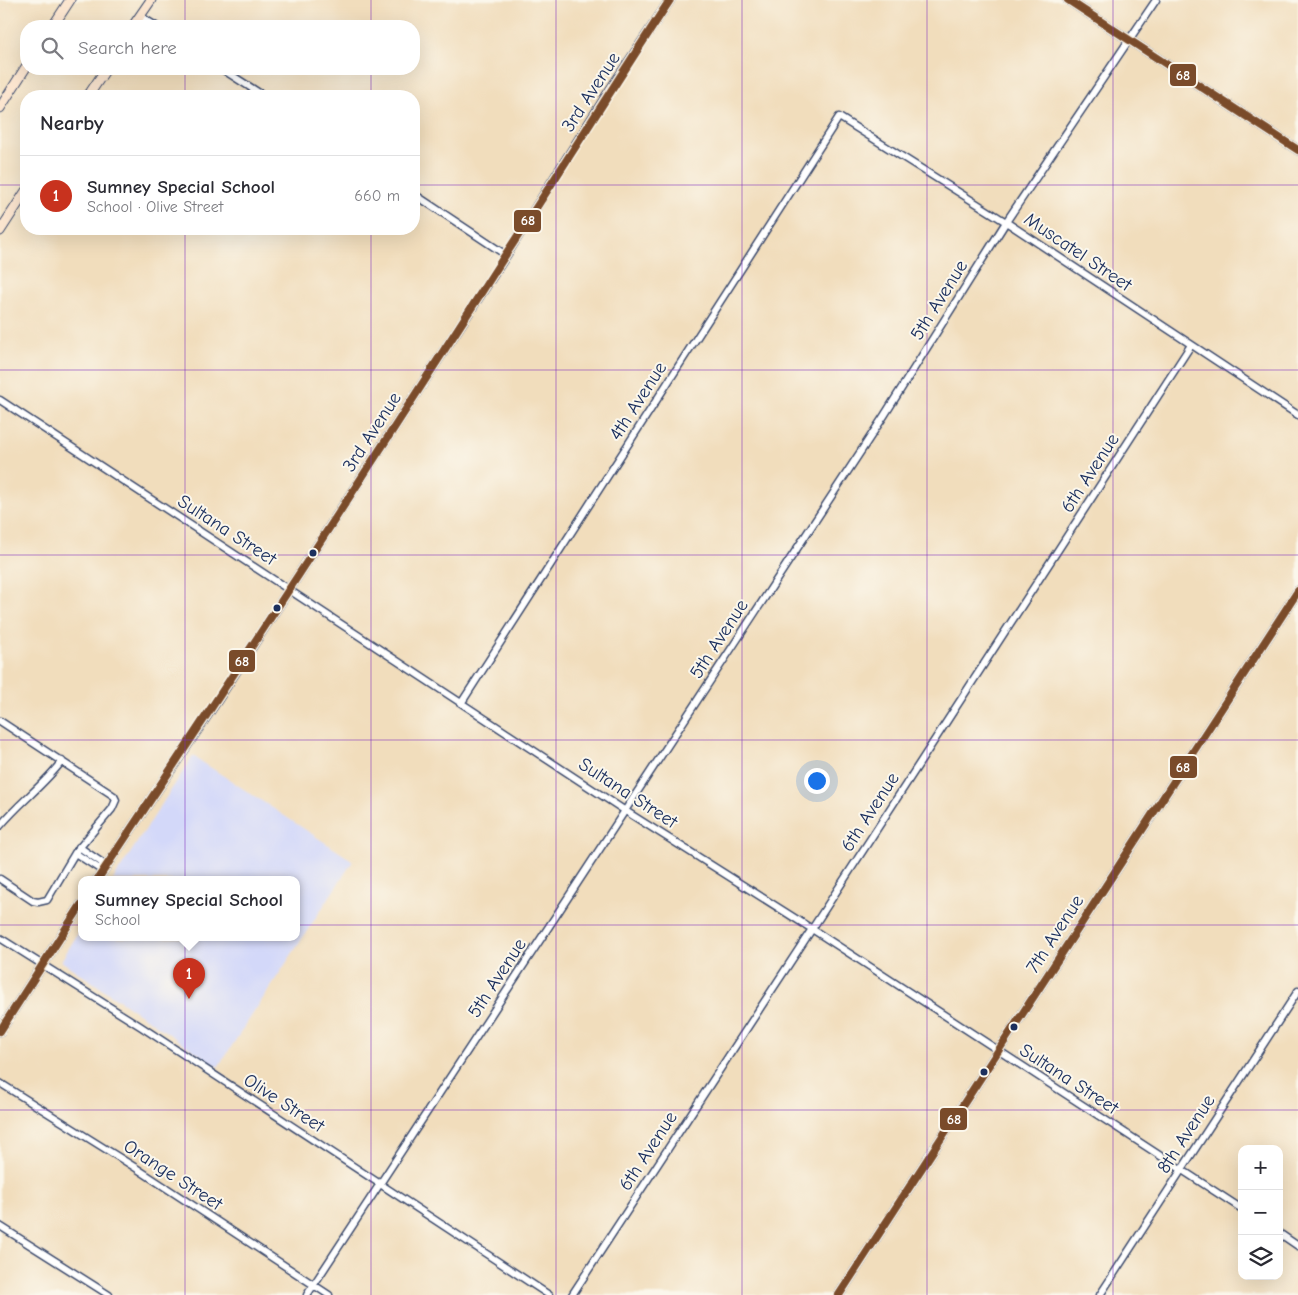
<!DOCTYPE html>
<html lang="en">
<head>
<meta charset="utf-8">
<style>
	:root { --surface:#fff; --page:#f7f7f7; --text:#2b2b33; --muted:#7c7c81; --line:#e1e1e2; --accent:#c8321e }
	body { margin:0; font-family:"Comic Neue",sans-serif; background:var(--page); color:var(--text) }
	.controls { position:absolute; right:15px; bottom:15px; display:grid; overflow:hidden; border-radius:10px; box-shadow:0 5px 20px #0002 }
	.controls button { width:45px; height:45px; display:grid; place-items:center; padding:0; border:0; border-bottom:1px solid var(--line); background:var(--surface); color:var(--text); font:25px sans-serif }
	.you { position:absolute; left:816px; top:780px; width:18px; height:18px; margin:-12px; border:4px solid #fff; border-radius:50%; background:#1a73e8; box-shadow:0 0 0 8px #1a73e833 }
	.badge { display:grid; place-items:center; width:32px; height:32px; border-radius:50%; background:var(--accent); color:#fff; font-size:16px; font-weight:700 }
	.pin { position:absolute; translate:-50% -41px; filter:drop-shadow(0 1px 2px #0008) }
	.pin::after { content:''; position:absolute; top:26px; width:18px; height:15px; background:inherit; clip-path:polygon(0 0,100% 0,50% 100%) }
	.popup { position:absolute; left:78px; top:876px; width:222px; height:65px; box-sizing:border-box; display:grid; place-content:center; border-radius:10px; background:var(--surface); filter:drop-shadow(0 1px 4px #0005); font-size:16px; white-space:nowrap; color:var(--muted) }
	.popup b { font-size:19px; color:var(--text) }
	.popup::after { content:''; position:absolute; left:50%; top:100%; margin-left:-10px; border:10px solid transparent; border-top-color:var(--surface) }
	.list { margin:0; padding:0; list-style:none }
	h2 { display:flex; justify-content:space-between; align-items:center; height:65px; margin:0; padding:0 20px; font-size:21px }
	h2 small { font-size:16px; font-weight:400; color:var(--muted) }
	.list li { display:grid; grid-template-columns:32px 1fr auto; gap:15px; align-items:center; box-sizing:border-box; height:80px; padding:0 20px; border-top:1px solid var(--line) }
	.list b { display:block; font-size:19px; white-space:nowrap }
	.list p { margin:0; font-size:16px; white-space:nowrap; color:var(--muted) }
	.list em { font-size:16px; font-style:normal; color:var(--muted) }
	.icon { flex:none; width:28px; height:28px; fill:none; stroke:currentColor; stroke-width:2; stroke-linecap:round; stroke-linejoin:round }
	.map { position:relative; flex:none; width:1298px; height:1295px; overflow:hidden }
	.search { position:absolute; background:var(--surface); box-shadow:0 5px 20px #0002; left:20px; top:20px; width:400px; height:55px; display:flex; align-items:center; gap:12px; box-sizing:border-box; padding:0 18px; border-radius:20px; color:var(--muted); font-size:19px }
	.panel { position:absolute; background:var(--surface); box-shadow:0 5px 20px #0002; left:20px; top:90px; width:400px; height:145px; border-radius:20px }
	.map>svg:first-child { display:block }
	.built { fill:#d3d8f9 }
	.lines { fill:none; stroke-linecap:round; stroke-linejoin:round }
	.street-casing { stroke:#3b496c; stroke-width:9 }
	.secondary-casing { stroke:#3b496c; stroke-width:11 }
	.street { stroke:#fff; stroke-width:6 }
	.secondary { stroke:#fbe5cf; stroke-width:9 }
	.bus-1-casing { stroke:#fbf7ec; stroke-width:11 }
	.bus-1 { stroke:#7a4b2a; stroke-width:8 }
	.grid { fill:none; stroke:#7b2cbf; stroke-width:1; stroke-opacity:0.55 }
	.bus-dot { fill:#1b2f5e; stroke:#fbf7ec; stroke-width:2 }
	.labels { text-anchor:middle; dominant-baseline:central; stroke-width:4; stroke-linejoin:round; paint-order:stroke }
	.street-label { font-size:19px; fill:#1b2f5e; stroke:#fbf7ec }
	.line-badge { stroke:#fbf7ec; stroke-width:2 }
	.badge-label { font-size:14px; text-anchor:middle; font-weight:bold; fill:#fff }
</style>
</head>
<body>
<div class="map">
<svg width="1298" height="1295" viewBox="0 0 1298 1295">
	<rect width="100%" height="100%" fill="#fbf7ec"/>
	<filter id="ink" filterUnits="userSpaceOnUse"><feTurbulence type="fractalNoise" baseFrequency=".02" numOctaves="2"/><feDisplacementMap in="SourceGraphic" scale="10" xChannelSelector="R" yChannelSelector="G"/><feConvolveMatrix kernelMatrix="1 2 1 2 8 2 1 2 1" color-interpolation-filters="sRGB"/></filter>
	<filter id="wash" filterUnits="userSpaceOnUse"><feTurbulence type="fractalNoise" baseFrequency=".0096" numOctaves="4" result="noise"/><feDisplacementMap in="SourceGraphic" scale="20" xChannelSelector="R" yChannelSelector="G"/><feGaussianBlur stdDeviation="1.12" result="paint"/><feColorMatrix in="noise" values="0 0 0 0 0 0 0 0 0 0 0 0 0 0 0 0 0 1.4 0 .05"/><feComposite in="paint" operator="in"/></filter>
	<g filter="url(#wash)">
		<rect width="100%" height="100%" fill="#f1ddbc"/>
		<!-- built -->
		<path class="built" d="M193,756L353,861L218,1067L61,961L81,929V938H296V880H113Z"/>
	</g>
	<g filter="url(#ink)">
		<g class="lines">
			<!-- street casing -->
			<g class="street-casing">
				<path id="street" d="M140,16L156,26
					M222,69L264,96
					M414,194L506,255
					M0,400L624,810L812,929L1242,1209
					M462,702L839,117L1006,222L1298,415
					M0,721L108,792L114,796L116,800L112,809L75,853L47,900L38,902L33,901L0,879
					M0,826C19,803 44,785 62,761
					M79,847L101,862L105,869
					M75,853L98,868L105,869
					M0,938L140,1026L549,1295
					M0,1083L136,1168L329,1295
					M0,1226L109,1295
					M1279,1233L1298,1246
					M307,1295L884,416L1006,222L1156,0
					M572,1295L812,929L1191,345
					M1100,1295L1298,991"/>
			</g>
			<!-- secondary casing -->
			<g class="secondary-casing">
				<path id="secondary" d="M1068,0L1298,150
					M53,26L70,0
					M133,26L151,0
					M88,96L106,69
					M0,108L26,67
					M0,231L26,191
					M97,880L218,699L506,255L609,92L670,0
					M0,1031L81,905
					M839,1295L1298,591"/>
			</g>
			<!-- street -->
			<use href="#street" class="street"/>
			<!-- secondary -->
			<use href="#secondary" class="secondary"/>
			<!-- bus-1 casing -->
			<g class="bus-1-casing">
				<path id="bus-1" d="M1068,0L1298,150
					M97,880C235,674 370,466 504,257C560,172 614,85 670,0
					M0,1031L81,905
					M839,1295L1298,591"/>
			</g>
			<!-- bus-1 -->
			<use href="#bus-1" class="bus-1"/>
		</g>
	</g>
	<!-- grid -->
	<path class="grid" d="M185,0V26M371,0V26M556,0V1295M742,0V1295M927,0V1295M1113,0V1295M185,69V96M371,69V96M0,185H26M414,185H1298M185,229V1295M371,229V1295M0,370H1298M0,555H1298M0,740H1298M0,925H1298M0,1110H1298"/>
	<!-- markers -->
	<g class="bus-dot">
		<circle cx="313" cy="553" r="4.5"/>
		<circle cx="277" cy="608" r="4.5"/>
		<circle cx="1014" cy="1027" r="4.5"/>
		<circle cx="984" cy="1072" r="4.5"/>
	</g>
	<g class="labels">
		<!-- street labels -->
		<g class="street-label">
			<text transform="translate(591 92) rotate(-57)">3rd Avenue</text>
			<text transform="translate(1078 252) rotate(34)">Muscatel Street</text>
			<text transform="translate(939 300) rotate(-58)">5th Avenue</text>
			<text transform="translate(638 401) rotate(-57)">4th Avenue</text>
			<text transform="translate(372 432) rotate(-57)">3rd Avenue</text>
			<text transform="translate(1090 473) rotate(-57)">6th Avenue</text>
			<text transform="translate(227 530) rotate(33)">Sultana Street</text>
			<text transform="translate(719 639) rotate(-57)">5th Avenue</text>
			<text transform="translate(628 793) rotate(33)">Sultana Street</text>
			<text transform="translate(870 812) rotate(-57)">6th Avenue</text>
			<text transform="translate(1055 934) rotate(-57)">7th Avenue</text>
			<text transform="translate(497 978) rotate(-57)">5th Avenue</text>
			<text transform="translate(1069 1079) rotate(33)">Sultana Street</text>
			<text transform="translate(284 1103) rotate(33)">Olive Street</text>
			<text transform="translate(1186 1134) rotate(-57)">8th Avenue</text>
			<text transform="translate(648 1151) rotate(-57)">6th Avenue</text>
			<text transform="translate(173 1175) rotate(33)">Orange Street</text>
		</g>
	</g>
	<g class="line-badge">
		<rect x="1169" y="63" width="28" height="24" rx="5" fill="#7a4b2a"/>
		<rect x="513" y="209" width="29" height="24" rx="5" fill="#7a4b2a"/>
		<rect x="228" y="649" width="28" height="24" rx="5" fill="#7a4b2a"/>
		<rect x="1169" y="755" width="29" height="24" rx="5" fill="#7a4b2a"/>
		<rect x="939" y="1107" width="29" height="24" rx="5" fill="#7a4b2a"/>
	</g>
	<g class="badge-label">
		<text x="1183" y="80">68</text>
		<text x="528" y="225">68</text>
		<text x="242" y="666">68</text>
		<text x="1183" y="772">68</text>
		<text x="954" y="1124">68</text>
	</g>
</svg>
<div class="controls">
<button>+</button>
<button>−</button>
<button><svg class="icon" aria-label="layers" viewBox="0 0 24 24"><path d="M12 4l9 5-9 5-9-5zM3 14l9 5 9-5"/></svg></button>
</div>
<div class="you"></div>
<div class="pin badge" style="left:189px;top:999px">1</div>
<div class="popup"><b>Sumney Special School</b>School</div>
<div class="search"><svg class="icon" aria-label="search" viewBox="0 0 24 24"><circle cx="10" cy="10" r="6"/><path d="M15 15l6 6"/></svg>Search here</div>
<section class="panel">
<h2>Nearby<small></small></h2>
<ul class="list">
<li><span class="badge">1</span><div><b>Sumney Special School</b><p>School · Olive Street</p></div><em>660 m</em></li>
</ul>
</section>
</div>
</body>
</html>
